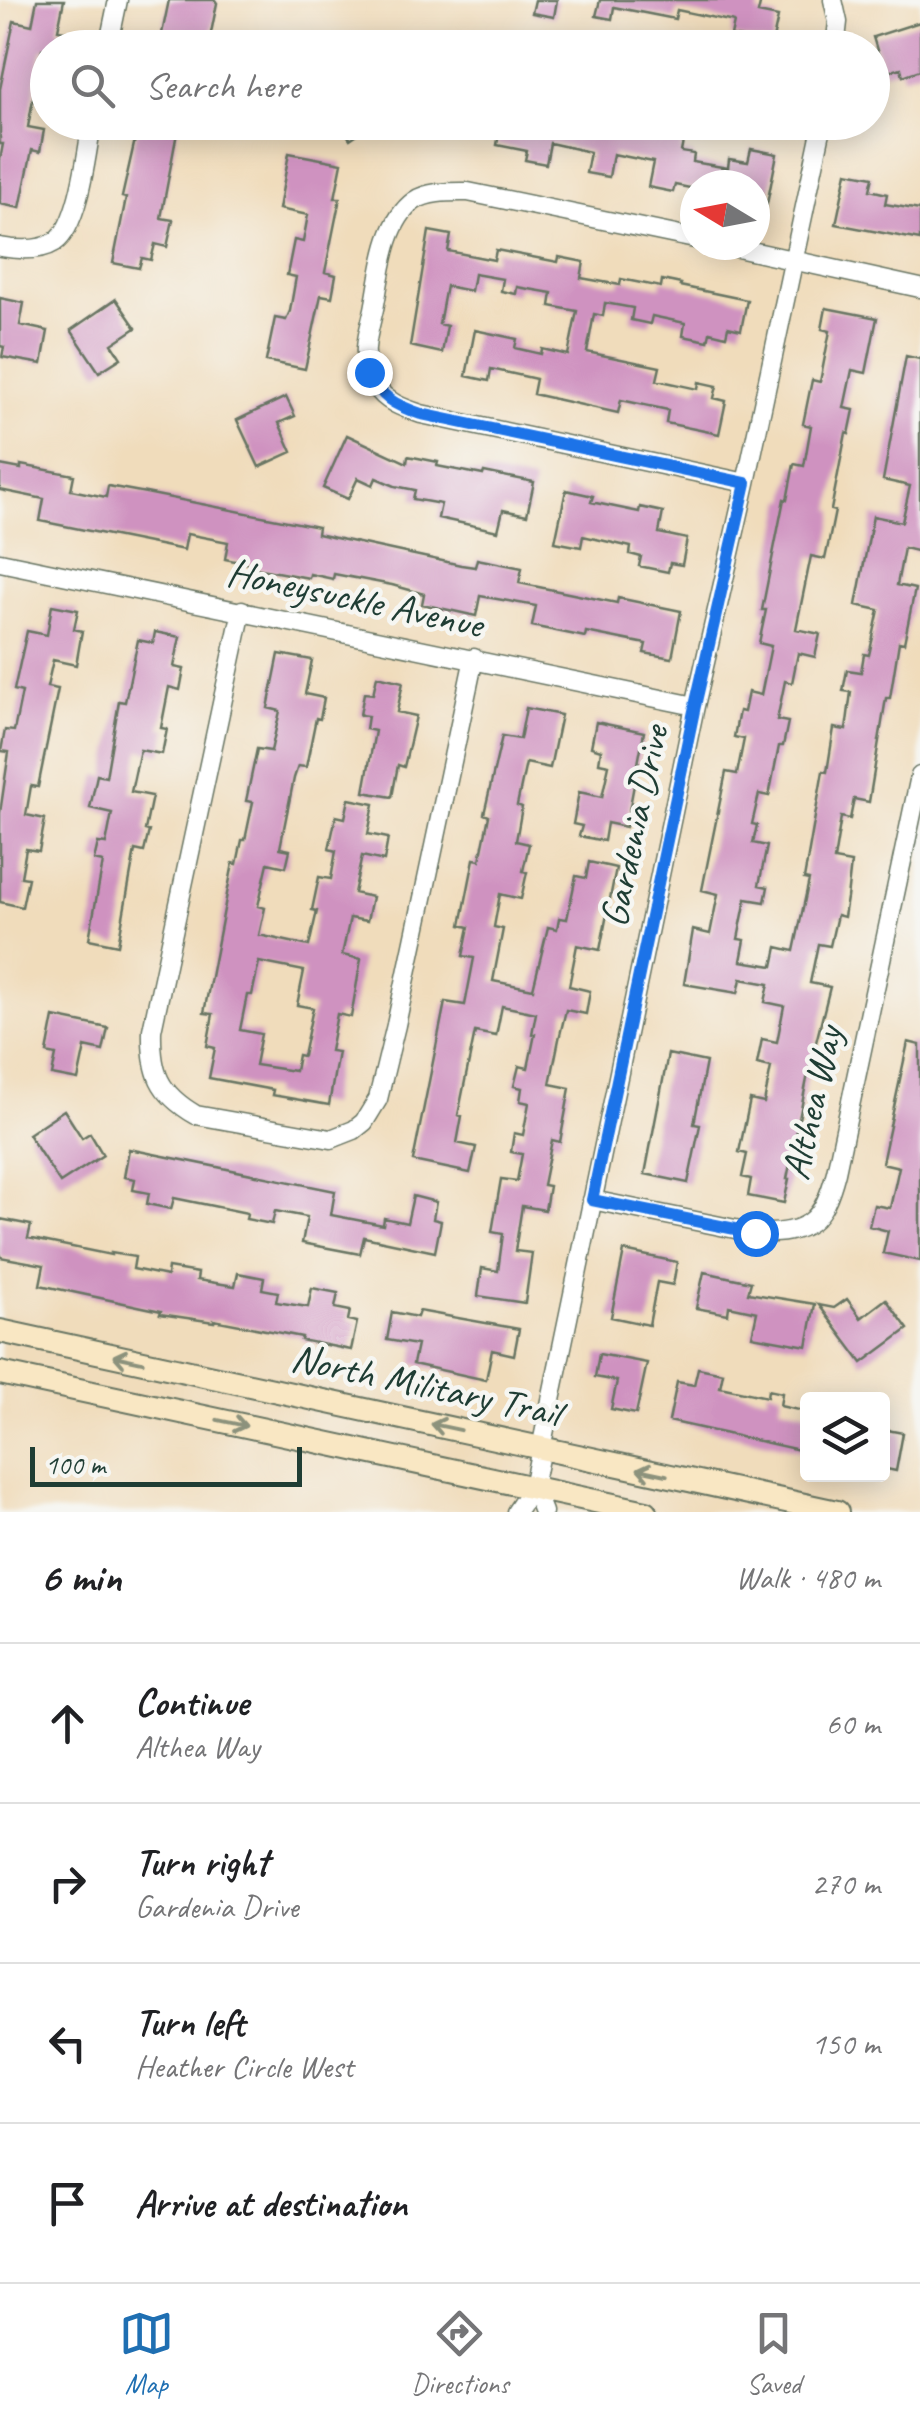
<!DOCTYPE html>
<html lang="en">
<head>
<meta charset="utf-8">
<style>
	:root { --surface:#fff; --page:#f6f6f6; --text:#202124; --muted:#757577; --line:#e0e0e0; --accent:#1f6fb2 }
	body { margin:0; font-family:Caveat,sans-serif; background:var(--page); color:var(--text) }
	.controls { position:absolute; right:30px; bottom:30px; display:grid; overflow:hidden; border-radius:10px; box-shadow:0 5px 25px #0003 }
	.controls button { width:90px; height:90px; display:grid; place-items:center; padding:0; border:0; border-bottom:2px solid var(--line); background:var(--surface); color:var(--text); font:50px sans-serif }
	.compass { position:absolute; left:680px; top:170px; width:90px; height:90px; border-radius:50%; background:var(--surface); box-shadow:0 5px 25px #0003; rotate:280deg }
	.scale { position:absolute; left:30px; bottom:25px; width:272px; box-sizing:border-box; padding-left:10px; border:5px solid #1f3d34; border-top:0; font-size:28px; line-height:35px; white-space:nowrap; color:#1f3d34; -webkit-text-stroke:8px #f6f6f2; paint-order:stroke }
	.stop { position:absolute; width:30px; height:30px; margin:-22px; border:8px solid #1a73e8; border-radius:50%; background:#fff }
	.stop.end { background:#1a73e8; border-color:#fff; box-shadow:0 2px 10px #0008 }
	.list { margin:0; padding:0; list-style:none }
	h2 { display:flex; justify-content:space-between; align-items:center; height:130px; margin:0; padding:0 40px; font-size:42px }
	h2 small { font-size:32px; font-weight:400; color:var(--muted) }
	.list li { display:grid; grid-template-columns:65px 1fr auto; gap:30px; align-items:center; box-sizing:border-box; height:160px; padding:0 40px; border-top:2px solid var(--line) }
	.list b { display:block; font-size:38px; white-space:nowrap }
	.list p { margin:0; font-size:32px; white-space:nowrap; color:var(--muted) }
	.list em { font-size:32px; font-style:normal; color:var(--muted) }
	.icon { flex:none; width:55px; height:55px; fill:none; stroke:currentColor; stroke-width:2; stroke-linecap:round; stroke-linejoin:round }
	.map { position:relative; flex:none; width:920px; height:1512px; overflow:hidden }
	.search { position:absolute; background:var(--surface); box-shadow:0 5px 25px #0003; left:30px; right:30px; top:30px; height:110px; display:flex; align-items:center; gap:25px; box-sizing:border-box; padding:0 35px; border-radius:55px; color:var(--muted); font-size:38px }
	.sheet { height:770px; background:var(--surface) }
	nav { display:flex; justify-content:space-around; align-items:center; box-sizing:border-box; height:140px; border-top:2px solid var(--line); background:var(--surface); font-size:28px; color:var(--muted) }
	nav a { display:grid; justify-items:center; gap:5px }
	nav .on { color:var(--accent) }
	.map>svg:first-child { display:block }
	.building { fill:#cf92c0; fill-rule:evenodd }
	.lines { fill:none; stroke-linecap:round; stroke-linejoin:round }
	.street-casing { stroke:#687563; stroke-width:21 }
	.secondary-casing { stroke:#687563; stroke-width:26 }
	.street { stroke:#fff; stroke-width:18 }
	.secondary { stroke:#f9e7c3; stroke-width:22 }
	.oneway { stroke:#8c927c }
	.route { stroke:#1a73e8; stroke-width:12 }
	.labels { text-anchor:middle; dominant-baseline:central; stroke-width:9; stroke-linejoin:round; paint-order:stroke }
	.street-label { font-size:40px; fill:#1f3d34; stroke:#f6f6f2 }
</style>
</head>
<body>
<div class="map">
<svg width="920" height="1512" viewBox="0 0 920 1512">
	<rect width="100%" height="100%" fill="#f6f6f2"/>
	<filter id="ink" filterUnits="userSpaceOnUse"><feTurbulence type="fractalNoise" baseFrequency=".01" numOctaves="2"/><feDisplacementMap in="SourceGraphic" scale="20" xChannelSelector="R" yChannelSelector="G"/><feConvolveMatrix kernelMatrix="1 2 1 2 8 2 1 2 1" color-interpolation-filters="sRGB"/></filter>
	<filter id="wash" filterUnits="userSpaceOnUse"><feTurbulence type="fractalNoise" baseFrequency=".0048" numOctaves="4" result="noise"/><feDisplacementMap in="SourceGraphic" scale="40" xChannelSelector="R" yChannelSelector="G"/><feGaussianBlur stdDeviation="2.25" result="paint"/><feColorMatrix in="noise" values="0 0 0 0 0 0 0 0 0 0 0 0 0 0 0 0 0 1.4 0 .05"/><feComposite in="paint" operator="in"/></filter>
	<g filter="url(#wash)">
		<rect width="100%" height="100%" fill="#f0dcbb"/>
		<g id="blocks">
			<!-- building -->
			<path class="building" d="M37,0H64L58,30L65,31L62,48L42,49L28,127L44,130L40,152L32,150L20,208L0,204V160L3,144H0V89L14,21L32,25Z
				M169,0H215L217,3L208,48H159Z
				M535,0H557L554,17L532,13Z
				M600,0H761L758,13L778,17L772,44L731,36L734,22L677,10L675,19L614,7L612,19L596,16Z
				M920,22V70L903,76L901,68L884,73L873,37Z
				M139,122H179L161,218L173,220L167,247L155,244L151,260L142,258L139,268L113,263L126,198L122,197Z
				M339,122H375L350,139Z
				M501,122H639L637,132L683,142L681,152L694,154L693,162L728,168L729,159L748,162L751,149L777,154L762,229L755,228V185H695V189L675,185L673,192L648,187L653,162L613,154L609,177L586,173L590,152L550,143L546,164L525,160L527,151L497,145Z
				M289,153L342,163L335,198H340L325,272L336,275L332,297L321,295L305,369L266,361L275,318L286,320L290,311L296,277L287,275L294,240L303,242L308,215L279,209Z
				M847,172L873,177L870,190L887,194L885,204L920,210V240L836,224Z
				M429,231L451,235L448,251L494,260L496,250L558,262L559,257L584,262L581,278L620,285L621,279L661,287L662,280L681,284L680,286L747,300L741,330L728,327L726,336L710,332L708,341L683,336L685,323L652,316L650,324L631,320L633,308L605,303L603,316L594,314L587,352L660,367L657,380L698,389L699,382L717,386L714,398L726,401L719,434L666,423L668,410L621,400L618,413L533,394L536,379L491,369L489,381L466,376L475,330L517,339L515,348L541,354L542,349L568,355L577,311L550,306L552,293L517,287L516,294L501,291L503,279L474,274L471,291L446,286L439,324L447,326L442,353L410,346Z
				M0,298L24,303L20,325L48,331L42,364L2,357L4,347L0,346Z
				M116,299L136,328L112,344L121,358L99,372L71,330Z
				M826,308L877,318L866,373L852,370L844,408L854,410L849,434L846,433L831,510L835,511L830,536L825,559L811,556L796,629L820,634L815,657L798,653L792,683L785,681L777,720L788,722L783,746H779L769,796L759,794L752,824L757,825L753,843L767,846L759,885L768,887L765,902L746,899L738,939L745,940L741,961L773,966L777,947L794,951L809,880L804,879L823,771L827,772L834,728L846,730L851,692L843,691L847,670L861,672L864,654L869,655L879,610L856,605L873,516L902,522L910,486L883,480L906,356L920,359V552L904,548L897,585L915,589L904,643L899,642L890,698H886L869,802L854,799L850,819L841,817L834,860L851,863L847,898L844,917L837,915L830,946L818,944L810,983L830,987L808,1074L787,1179H789L784,1203L748,1196L751,1179L742,1177L747,1154L739,1152L750,1100L764,1103L771,1067L757,1064L762,1039L777,1042L784,1006L765,1002L769,984L741,979L738,993L684,984L693,930L710,934L718,894L702,890L726,772L737,774L744,739L734,737L739,711L744,712L748,692L761,695L771,646L759,643L766,610H762L784,499L787,500L794,464L804,466L811,426L803,424L812,380L820,382L830,331L822,329Z
				M286,397L295,416L279,423L292,452L259,467L237,420Z
				M347,435L407,463L408,456L438,462L437,466L483,475L484,472L534,482L527,515L503,510L498,531L438,518L441,504L413,499L415,490L395,486L376,478L373,485L358,478L348,499L323,488Z
				M0,465L21,469V465L74,475L71,490L106,497L108,486L146,493L318,527L317,534L461,565L475,567L477,559L522,568L519,583L617,603L618,598L681,611L672,658L644,653L646,644L586,632L585,637L532,626L536,606L480,596L476,616L422,604L424,594L392,585L334,574L333,579L310,574L309,578L255,568V565L225,559L228,542L187,534L184,550L40,521L44,499L0,490Z
				M566,490L593,496L591,502L639,512L640,507L663,512L659,533L687,539L682,565L670,563L668,572L639,566L641,557L630,554L631,547L583,536L581,547L555,542Z
				M52,605L78,610L74,629L82,631L76,665L53,660L47,687L58,689L38,787L31,786L26,815L45,819L39,851L26,849L21,877L28,878L22,907L0,902V813L9,752L1,751L5,730L14,731L22,692L14,690L27,631L47,635Z
				M155,632L180,637L174,667L184,669L180,690L169,687L161,728L167,729L162,754L140,750L131,792L152,796L145,830L149,831L144,852L135,850L118,945L89,939L103,862L94,860L98,843L106,844L112,813L90,808L97,775L106,777L119,701L125,702L138,640L153,643Z
				M279,654L312,660L305,694L324,698L320,719L316,718L306,767L298,766L294,778L280,848L290,850L286,867L268,863L258,906L265,908L259,935L309,946L317,911L312,910L319,877L331,879L336,851L329,849L336,816L345,818L349,799L374,804L368,834L388,838L384,861L362,856L354,893L372,897L367,921L350,918L342,955L361,959L351,1017L337,1014L330,1051L338,1052L329,1105L272,1095L273,1090L209,1078L215,1048L207,1046L213,1014L204,1013L233,863L237,864L242,840H245L253,802L246,801L257,749L271,751L280,711L268,708ZM259,962L304,971L297,1005L313,1008L303,1056L298,1055L295,1071L255,1065L261,1034L240,1030L247,995H252Z
				M377,676L403,682L397,712L416,716L404,767L398,765L392,797L364,792L375,731L366,729L368,716L360,715L364,693L373,694Z
				M526,708L561,715L550,768L526,763L517,805L522,807L516,841L529,844L523,871L527,872L521,899L500,894L494,927L503,929L493,981L533,989L548,927L557,929L559,918L567,919L576,876L586,878L589,862L616,868L600,950L577,945L569,986L590,991L586,1014L566,1010L559,1039L550,1084L570,1088L560,1142L552,1140L543,1185L549,1186L545,1210L522,1206L515,1251L532,1253L525,1303L478,1296L482,1268L498,1271L503,1234L492,1232L501,1179L517,1181L522,1154L511,1152L514,1133L523,1135L529,1103L520,1101L522,1088L514,1086L519,1066L528,1068L535,1034H532L536,1013L502,1006L496,1036L475,1032L458,1115L462,1116L457,1143L476,1147L470,1173L413,1161L445,1002L465,1005L474,958L463,956L469,927L461,925L474,859L480,860L489,816L484,814L502,736L520,739Z
				M596,722L644,732L626,827L607,823L604,841L579,836L582,826L573,824L579,792L602,797L609,765L599,763L601,750L591,747Z
				M54,1017L108,1028L103,1051L85,1047L78,1080L52,1075L56,1055L47,1053Z
				M908,1042L920,1045V1261L883,1253L888,1231L869,1226L874,1205L890,1208L899,1167L882,1163Z
				M668,1054L706,1062L694,1124L700,1125L688,1183L645,1174Z
				M64,1110L82,1138L90,1133L103,1155L60,1183L28,1134Z
				M129,1149L335,1191L331,1215L383,1225L384,1218L407,1223L413,1196L436,1202L433,1219L441,1221L435,1252L364,1237L360,1254L302,1243L307,1217L275,1211L272,1224L246,1219L247,1213L174,1198L171,1209L147,1204L149,1193L133,1190L135,1179L124,1177Z
				M0,1219L31,1225L28,1238L111,1255V1253L135,1257L133,1269L167,1276L168,1268L198,1273L197,1280L235,1286L238,1273L264,1278L262,1289L278,1292L276,1302L308,1307L312,1288L338,1293L335,1308L350,1311L348,1320L357,1322L351,1350L301,1340L302,1337L214,1320V1322L160,1314L161,1311L40,1285L44,1265L0,1257Z
				M624,1251L677,1262L673,1285L657,1282L649,1325L611,1317Z
				M704,1272L751,1282L748,1293L815,1304L807,1346L752,1336L757,1312L729,1306L728,1314L696,1308Z
				M847,1299L861,1318L886,1299L908,1329L862,1363L819,1305L834,1308Z
				M419,1311L519,1329L514,1355L492,1350L486,1380L413,1364L417,1345L387,1340L392,1312L417,1317Z
				M599,1354L647,1363L636,1414L611,1409L617,1381L595,1377Z
				M698,1368L723,1373L720,1387L767,1397L768,1390L782,1393L780,1406L808,1412V1452L669,1421L677,1382L694,1385Z
				M882,1429L903,1433L896,1471L882,1468Z"/>
		</g>
	</g>
	<g filter="url(#ink)">
		<use href="#blocks" fill-opacity="0" stroke="#687563" stroke-width="2.5"/>
		<g class="lines">
			<!-- street casing -->
			<g class="street-casing">
				<path id="street" d="M833,0L838,22L835,48
					M108,48L118,0
					M695,239L468,192C451,192 428,191 414,201C384,223 381,275 374,309C371,322 367,335 366,348C365,359 369,375 375,385C385,402 403,408 421,414L746,483
					M724,245L920,288
					M0,247C17,250 39,252 55,242C79,226 87,151 92,122
					M0,562L695,706
					M242,610L152,1030C151,1072 158,1093 196,1115L331,1139L354,1130L364,1122L378,1099L396,1025L474,658
					M592,1200L755,1233C808,1235 823,1222 836,1172L920,776
					M533,1487L543,1512
					M516,1512L533,1487L695,706L746,483L823,122"/>
			</g>
			<!-- secondary casing -->
			<g class="secondary-casing">
				<path id="secondary" d="M0,1331L837,1512
					M0,1373L646,1512"/>
			</g>
			<!-- street -->
			<use href="#street" class="street"/>
			<!-- secondary -->
			<use href="#secondary" class="secondary"/>
		</g>
		<!-- one-way arrows -->
		<defs><path id="oneway-shaft" d="M-6 0H5M1.5-3L5.5 0L1.5 3" fill="none" stroke-width="1.6" stroke-linecap="round" stroke-linejoin="round" transform="scale(2.5)"/></defs>
		<g class="oneway">
			<use href="#oneway-shaft" transform="translate(128 1359) rotate(-168)"/>
			<use href="#oneway-shaft" transform="translate(232 1423) rotate(12)"/>
			<use href="#oneway-shaft" transform="translate(446 1427) rotate(-168)"/>
			<use href="#oneway-shaft" transform="translate(652 1472) rotate(-168)"/>
		</g>
	</g>
	<g class="lines" filter="url(#ink)">
		<!-- route -->
		<path class="route" d="M369,372C381,398 394,405 421,414L746,483L695,706L592,1200L755,1233"/>
	</g>
	<g class="labels">
		<!-- street labels -->
		<g class="street-label">
			<text transform="translate(355 598) rotate(12)">Honeysuckle Avenue</text>
			<text transform="translate(634 826) rotate(-78)">Gardenia Drive</text>
			<text transform="translate(812 1103) rotate(-77)">Althea Way</text>
			<text transform="translate(426 1385) rotate(12)">North Military Trail</text>
		</g>
	</g>
</svg>
<div class="controls">
<button><svg class="icon" aria-label="layers" viewBox="0 0 24 24"><path d="M12 4l9 5-9 5-9-5zM3 14l9 5 9-5"/></svg></button>
</div>
<svg class="compass" viewBox="-18 -18 36 36"><path d="M0-13l5 13h-10z" fill="#e53935"/><path d="M0 13l5-13h-10z" fill="#757577"/></svg>
<div class="scale">100 m</div>
<div class="stop" style="left:755px;top:1233px"></div>
<div class="stop end" style="left:369px;top:372px"></div>
<div class="search"><svg class="icon" aria-label="search" viewBox="0 0 24 24"><circle cx="10" cy="10" r="6"/><path d="M15 15l6 6"/></svg>Search here</div>
</div>
<section class="sheet">
<h2>6 min<small>Walk · 480 m</small></h2>
<ul class="list">
<li><svg class="icon" aria-label="ahead" viewBox="0 0 24 24"><path d="M12 20V5M6 11l6-6 6 6"/></svg><div><b>Continue</b><p>Althea Way</p></div><em>60 m</em></li>
<li><svg class="icon" aria-label="right" viewBox="0 0 24 24"><path d="M7 20v-9h11M14 6l5 5-5 5"/></svg><div><b>Turn right</b><p>Gardenia Drive</p></div><em>270 m</em></li>
<li><svg class="icon" aria-label="left" viewBox="0 0 24 24"><path d="M17 20v-9H6M10 6l-5 5 5 5"/></svg><div><b>Turn left</b><p>Heather Circle West</p></div><em>150 m</em></li>
<li><svg class="icon" aria-label="arrive" viewBox="0 0 24 24"><path d="M6 21V4h12l-3 4 3 4H6"/></svg><div><b>Arrive at destination</b></div></li>
</ul>
</section>
<nav>
<a class="on"><svg class="icon" aria-label="map" viewBox="0 0 24 24"><path d="M3 6l6-2 6 2 6-2v14l-6 2-6-2-6 2zM9 4v14M15 6v14"/></svg>Map</a>
<a><svg class="icon" aria-label="directions" viewBox="0 0 24 24"><path d="M12 3l9 9-9 9-9-9zM9 14v-3h6M13 9l2 2-2 2"/></svg>Directions</a>
<a><svg class="icon" aria-label="saved" viewBox="0 0 24 24"><path d="M7 4h10v16l-5-4-5 4z"/></svg>Saved</a>
</nav>
</body>
</html>
